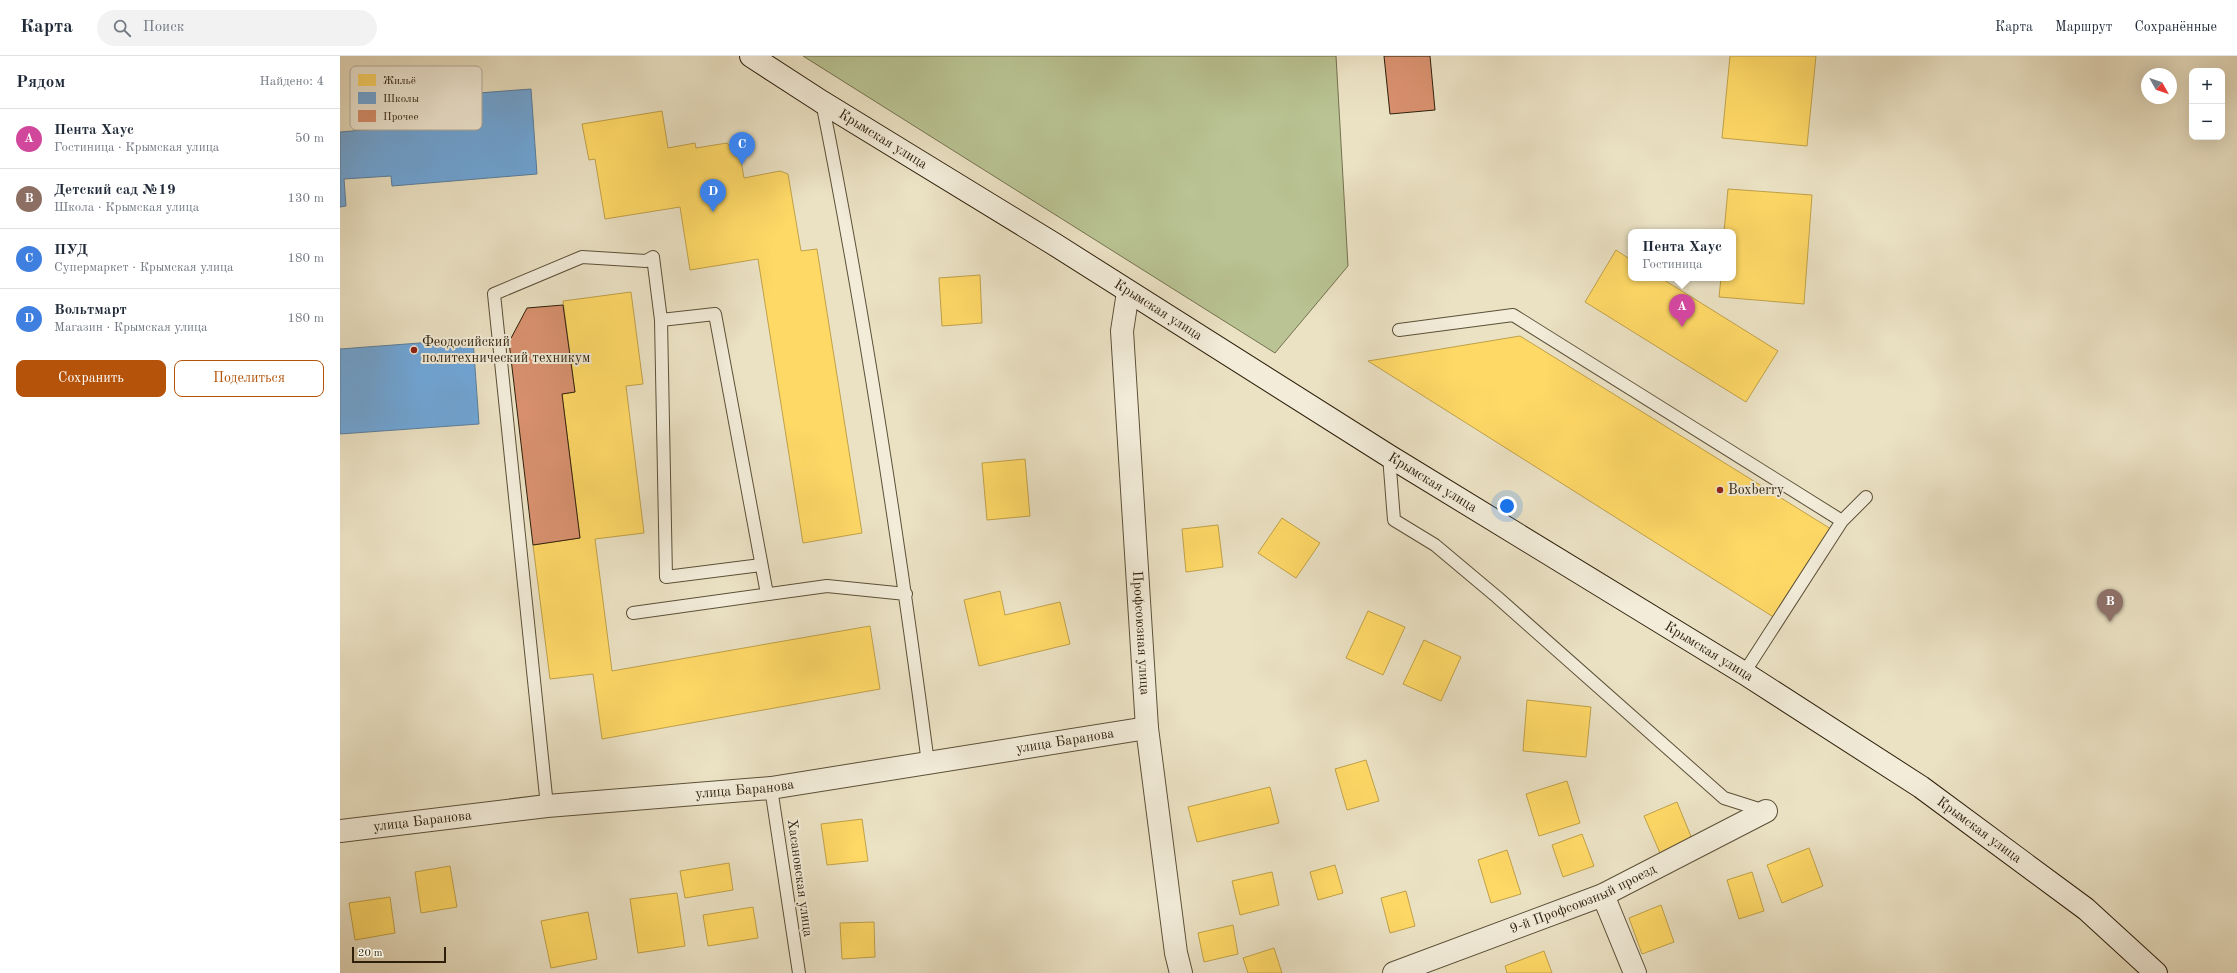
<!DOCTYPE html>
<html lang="ru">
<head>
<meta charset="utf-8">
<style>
	:root { --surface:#fff; --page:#f2f2f3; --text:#1f2937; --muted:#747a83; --line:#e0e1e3; --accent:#b45309 }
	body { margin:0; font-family:"Old Standard TT",serif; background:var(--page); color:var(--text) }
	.controls { position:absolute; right:12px; top:12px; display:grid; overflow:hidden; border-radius:8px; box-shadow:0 4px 16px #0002 }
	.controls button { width:36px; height:36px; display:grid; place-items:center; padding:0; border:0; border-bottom:1px solid var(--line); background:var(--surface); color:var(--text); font:20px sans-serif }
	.compass { position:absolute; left:1801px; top:12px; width:36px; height:36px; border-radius:50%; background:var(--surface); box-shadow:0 4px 16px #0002; rotate:130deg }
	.scale { position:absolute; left:12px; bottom:10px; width:94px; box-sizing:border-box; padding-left:4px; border:2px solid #2d1f0a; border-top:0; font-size:11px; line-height:14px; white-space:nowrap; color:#2d1f0a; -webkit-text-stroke:3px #f2ecd9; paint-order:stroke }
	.you { position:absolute; left:1167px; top:450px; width:14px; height:14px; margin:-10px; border:3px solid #fff; border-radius:50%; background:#1a73e8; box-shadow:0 0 0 6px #1a73e833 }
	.badge { display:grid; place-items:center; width:26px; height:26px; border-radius:50%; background:var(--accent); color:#fff; font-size:13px; font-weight:700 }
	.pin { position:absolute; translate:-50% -33px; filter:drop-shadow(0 1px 2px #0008) }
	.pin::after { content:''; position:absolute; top:21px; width:14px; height:12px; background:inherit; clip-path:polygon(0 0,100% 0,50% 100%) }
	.popup { position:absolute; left:1288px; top:173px; width:108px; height:52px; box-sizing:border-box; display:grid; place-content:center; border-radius:8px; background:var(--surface); filter:drop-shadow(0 1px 3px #0005); font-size:13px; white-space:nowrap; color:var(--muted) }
	.popup b { font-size:15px; color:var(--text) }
	.popup::after { content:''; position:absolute; left:50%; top:100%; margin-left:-8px; border:8px solid transparent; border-top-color:var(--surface) }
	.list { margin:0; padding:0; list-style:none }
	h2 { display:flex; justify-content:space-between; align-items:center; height:52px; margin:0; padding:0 16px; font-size:17px }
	h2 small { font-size:13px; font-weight:400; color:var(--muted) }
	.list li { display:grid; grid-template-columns:26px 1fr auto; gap:12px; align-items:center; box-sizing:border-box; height:60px; padding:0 16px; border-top:1px solid var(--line) }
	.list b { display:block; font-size:15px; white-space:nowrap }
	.list p { margin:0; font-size:13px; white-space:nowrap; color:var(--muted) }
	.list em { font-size:13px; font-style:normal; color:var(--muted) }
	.actions { display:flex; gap:8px; padding:12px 16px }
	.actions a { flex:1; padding:9px 0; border:1px solid var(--accent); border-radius:8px; text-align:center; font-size:14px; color:var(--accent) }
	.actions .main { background:var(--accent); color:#fff }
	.icon { flex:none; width:22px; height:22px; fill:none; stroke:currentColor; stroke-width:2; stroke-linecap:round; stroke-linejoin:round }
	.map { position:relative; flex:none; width:1897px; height:917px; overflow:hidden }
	header { display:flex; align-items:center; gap:24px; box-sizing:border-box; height:56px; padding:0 20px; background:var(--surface); border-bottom:1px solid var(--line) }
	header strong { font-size:19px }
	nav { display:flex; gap:22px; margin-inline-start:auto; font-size:14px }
	.search { width:280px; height:36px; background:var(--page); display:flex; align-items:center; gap:10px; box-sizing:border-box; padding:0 14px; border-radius:22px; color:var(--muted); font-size:15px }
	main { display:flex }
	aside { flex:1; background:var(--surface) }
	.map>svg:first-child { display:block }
	.green { fill:#b9c393; stroke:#73714e }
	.homes { fill:#ffd966; stroke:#c0a14a }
	.schools { fill:#6fa8dc; stroke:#5b7f9d }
	.building { fill:#d9916f; stroke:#2d1f0a }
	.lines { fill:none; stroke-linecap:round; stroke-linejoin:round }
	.lane-casing { stroke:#5c5038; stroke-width:14 }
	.street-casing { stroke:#5c5038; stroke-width:24 }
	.secondary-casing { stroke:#2d1f0a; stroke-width:24 }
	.lane { stroke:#f2ecd9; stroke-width:12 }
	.street { stroke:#f2ecd9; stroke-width:22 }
	.secondary { stroke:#f2ecd9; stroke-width:22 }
	.poi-dot { fill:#8f2418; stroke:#f2ecd9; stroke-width:1.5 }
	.labels { text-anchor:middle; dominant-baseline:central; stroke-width:4; stroke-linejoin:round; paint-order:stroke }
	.street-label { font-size:14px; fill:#2d1f0a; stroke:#f2ecd9 }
	.poi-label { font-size:14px; fill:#2d1f0a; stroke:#f2ecd9; text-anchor:start }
	.key { fill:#f2ecd9; stroke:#b7ae9b; stroke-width:1 }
	.key-label { font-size:11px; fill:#2d1f0a }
</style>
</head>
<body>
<header>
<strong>Карта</strong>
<div class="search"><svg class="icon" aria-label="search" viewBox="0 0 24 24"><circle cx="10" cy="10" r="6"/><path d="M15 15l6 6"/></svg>Поиск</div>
<nav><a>Карта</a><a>Маршрут</a><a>Сохранённые</a></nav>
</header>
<main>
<aside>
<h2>Рядом<small>Найдено: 4</small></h2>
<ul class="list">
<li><span class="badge" style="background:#d1479c">A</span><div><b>Пента Хаус</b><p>Гостиница · Крымская улица</p></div><em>50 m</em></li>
<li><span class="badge" style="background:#8d6e63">B</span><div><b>Детский сад №19</b><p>Школа · Крымская улица</p></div><em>130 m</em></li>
<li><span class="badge" style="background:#3f7fe0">C</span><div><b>ПУД</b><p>Супермаркет · Крымская улица</p></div><em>180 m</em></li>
<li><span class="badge" style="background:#3f7fe0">D</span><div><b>Вольтмарт</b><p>Магазин · Крымская улица</p></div><em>180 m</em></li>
</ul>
<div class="actions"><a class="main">Сохранить</a><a>Поделиться</a></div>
</aside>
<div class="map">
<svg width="1897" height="917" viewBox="0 0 1897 917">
	<rect width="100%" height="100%" fill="#ebe2c4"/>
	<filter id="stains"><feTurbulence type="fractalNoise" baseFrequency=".005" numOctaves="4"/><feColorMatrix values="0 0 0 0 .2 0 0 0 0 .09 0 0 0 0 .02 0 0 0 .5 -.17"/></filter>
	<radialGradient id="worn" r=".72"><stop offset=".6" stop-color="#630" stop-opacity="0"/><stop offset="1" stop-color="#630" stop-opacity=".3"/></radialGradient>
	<!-- green -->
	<path class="green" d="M463,0H996L1008,210L935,297Z"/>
	<!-- homes -->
	<path class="homes" d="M1390,0H1476L1467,90L1382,82Z
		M322,55L328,92L355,87L356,92L387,87L400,99L404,122L440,115L448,118L461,195L477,193L522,477L463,487L418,203L350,214L340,151L265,163L255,103L249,104L242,68Z
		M1388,133L1472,139L1464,248L1379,241L1381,222H1393V176H1384Z
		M1276,194L1291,204V222H1321L1438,295L1406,346L1245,246Z
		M640,219L642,267L602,270L599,222Z
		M291,236L303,328L286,330L304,477L255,483L272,615L530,570L540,633L262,683L253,618L210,623L193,489L240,482L222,338L235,336L223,245Z
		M1180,280L1491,473L1435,562L1028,305Z
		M685,403L690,460L647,464L642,407Z
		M942,462L980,487L956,522L918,497Z
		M878,469L883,511L846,516L842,473Z
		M660,535L665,559L720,546L730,588L639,610L624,544Z
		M1028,555L1065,571L1043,619L1006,602Z
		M1084,584L1121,601L1101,645L1063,628Z
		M1187,644L1251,651L1246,701L1183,695Z
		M1026,704L1039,745L1007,754L995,713Z
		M1227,725L1240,767L1199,780L1186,738Z
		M930,731L939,767L857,786L848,751Z
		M1337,746L1352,783L1320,797L1304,760Z
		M522,763L528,805L487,809L481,768Z
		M1242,778L1254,810L1223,821L1212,789Z
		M1469,792L1483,830L1442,847L1427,809Z
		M1167,794L1181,838L1151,847L1138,804Z
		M389,807L393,834L345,842L340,815Z
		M995,809L1003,837L978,844L970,816Z
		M110,810L117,851L81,857L75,816Z
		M932,816L939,849L900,859L892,825Z
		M1412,816L1424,855L1399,863L1387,824Z
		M1066,835L1075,870L1050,877L1041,842Z
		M337,837L345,890L298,897L290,843Z
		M50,841L55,877L15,884L9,847Z
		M1321,849L1334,886L1302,898L1289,862Z
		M413,851L418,882L368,890L363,859Z
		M248,856L257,903L211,912L201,865Z
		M534,866L535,901L502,903L500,867Z
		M893,869L898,898L864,906L858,877Z
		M934,892L942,917H908L903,902Z
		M1204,895L1212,917H1167L1165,910Z"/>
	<!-- schools -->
	<path class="schools" d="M191,33L197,118L52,130L51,120L4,123L6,150L0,151V76L48,72L46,44Z
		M133,283L139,368L0,378V293Z"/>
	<!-- building -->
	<path class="building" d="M1044,0H1090L1095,54L1050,58Z
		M223,249L235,336L222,338L240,482L193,489L169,286L187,252Z"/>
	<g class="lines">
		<!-- lane casing -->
		<g class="lane-casing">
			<path id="lane" d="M482,46C526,265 559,486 588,707
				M1059,274L1173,259L1502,465L1404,617
				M1049,400L1054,464L1095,489L1157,541L1384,742L1425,755
				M1502,465L1526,441
				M421,509L326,521L321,264L375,258L427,538
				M293,557L487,530L566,538
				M431,732L459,917
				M207,750L154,238L242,201L306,205L313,201L321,264"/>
		</g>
		<!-- street casing -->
		<g class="street-casing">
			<g id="street">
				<path id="s1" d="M788,236L782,275L807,672L836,897L841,917"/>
				<path id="s2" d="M0,775L207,750L431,732L807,672"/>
				<path d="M1263,839L1295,917"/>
				<path id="s3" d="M1054,917L1263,839L1426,755"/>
			</g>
		</g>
		<!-- secondary casing -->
		<g class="secondary-casing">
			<g id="secondary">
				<path id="s4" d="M411,0L482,46L714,188L1049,400L1404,617L1581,731L1746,853L1816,917"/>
			</g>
		</g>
		<!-- lane -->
		<use href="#lane" class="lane"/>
		<!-- street -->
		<use href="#street" class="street"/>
		<!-- secondary -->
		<use href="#secondary" class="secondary"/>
	</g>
	<!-- markers -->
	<g class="poi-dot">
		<circle cx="74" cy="294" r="4"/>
		<circle cx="1380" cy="434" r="4"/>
	</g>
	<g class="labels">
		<!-- street labels -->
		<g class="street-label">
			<text stroke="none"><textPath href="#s4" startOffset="156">Крымская улица</textPath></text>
			<text stroke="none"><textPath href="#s4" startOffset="480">Крымская улица</textPath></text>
			<text stroke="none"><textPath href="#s4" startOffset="804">Крымская улица</textPath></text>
			<text stroke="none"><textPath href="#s1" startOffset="342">Профсоюзная улица</textPath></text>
			<text stroke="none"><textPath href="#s4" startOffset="1128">Крымская улица</textPath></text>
			<text stroke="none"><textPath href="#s2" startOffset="731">улица Баранова</textPath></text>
			<text stroke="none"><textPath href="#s2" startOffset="407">улица Баранова</textPath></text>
			<text stroke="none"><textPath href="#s2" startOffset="83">улица Баранова</textPath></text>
			<text stroke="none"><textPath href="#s4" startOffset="1452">Крымская улица</textPath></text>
			<text transform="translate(460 822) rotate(82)">Хасановская улица</text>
			<text stroke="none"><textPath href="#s3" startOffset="203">9-й Профсоюзный проезд</textPath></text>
		</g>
		<!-- poi labels -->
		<g class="poi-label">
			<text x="82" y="286">Феодосийский<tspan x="82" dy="16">политехнический техникум</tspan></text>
			<text x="1388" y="434">Boxberry</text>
		</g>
	</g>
	<!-- legend -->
	<rect x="10" y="10" width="132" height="64" rx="6" class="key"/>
	<rect x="18" y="18" width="18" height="12" fill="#ffd966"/>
	<rect x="18" y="36" width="18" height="12" fill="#6fa8dc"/>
	<rect x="18" y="54" width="18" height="12" fill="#d9916f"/>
	<g class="key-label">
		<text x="43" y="28">Жильё</text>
		<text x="43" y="46">Школы</text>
		<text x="43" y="64">Прочее</text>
	</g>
	<rect width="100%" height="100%" filter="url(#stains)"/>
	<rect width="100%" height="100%" fill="url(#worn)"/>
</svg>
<div class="controls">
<button>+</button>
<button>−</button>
</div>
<svg class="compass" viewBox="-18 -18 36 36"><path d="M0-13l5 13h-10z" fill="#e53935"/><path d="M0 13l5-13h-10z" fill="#747a83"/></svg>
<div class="scale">20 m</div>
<div class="you"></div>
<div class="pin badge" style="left:1342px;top:271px;background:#d1479c">A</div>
<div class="popup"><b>Пента Хаус</b>Гостиница</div>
<div class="pin badge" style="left:1770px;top:566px;background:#8d6e63">B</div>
<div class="pin badge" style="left:402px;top:109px;background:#3f7fe0">C</div>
<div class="pin badge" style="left:373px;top:156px;background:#3f7fe0">D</div>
</div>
</main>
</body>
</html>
